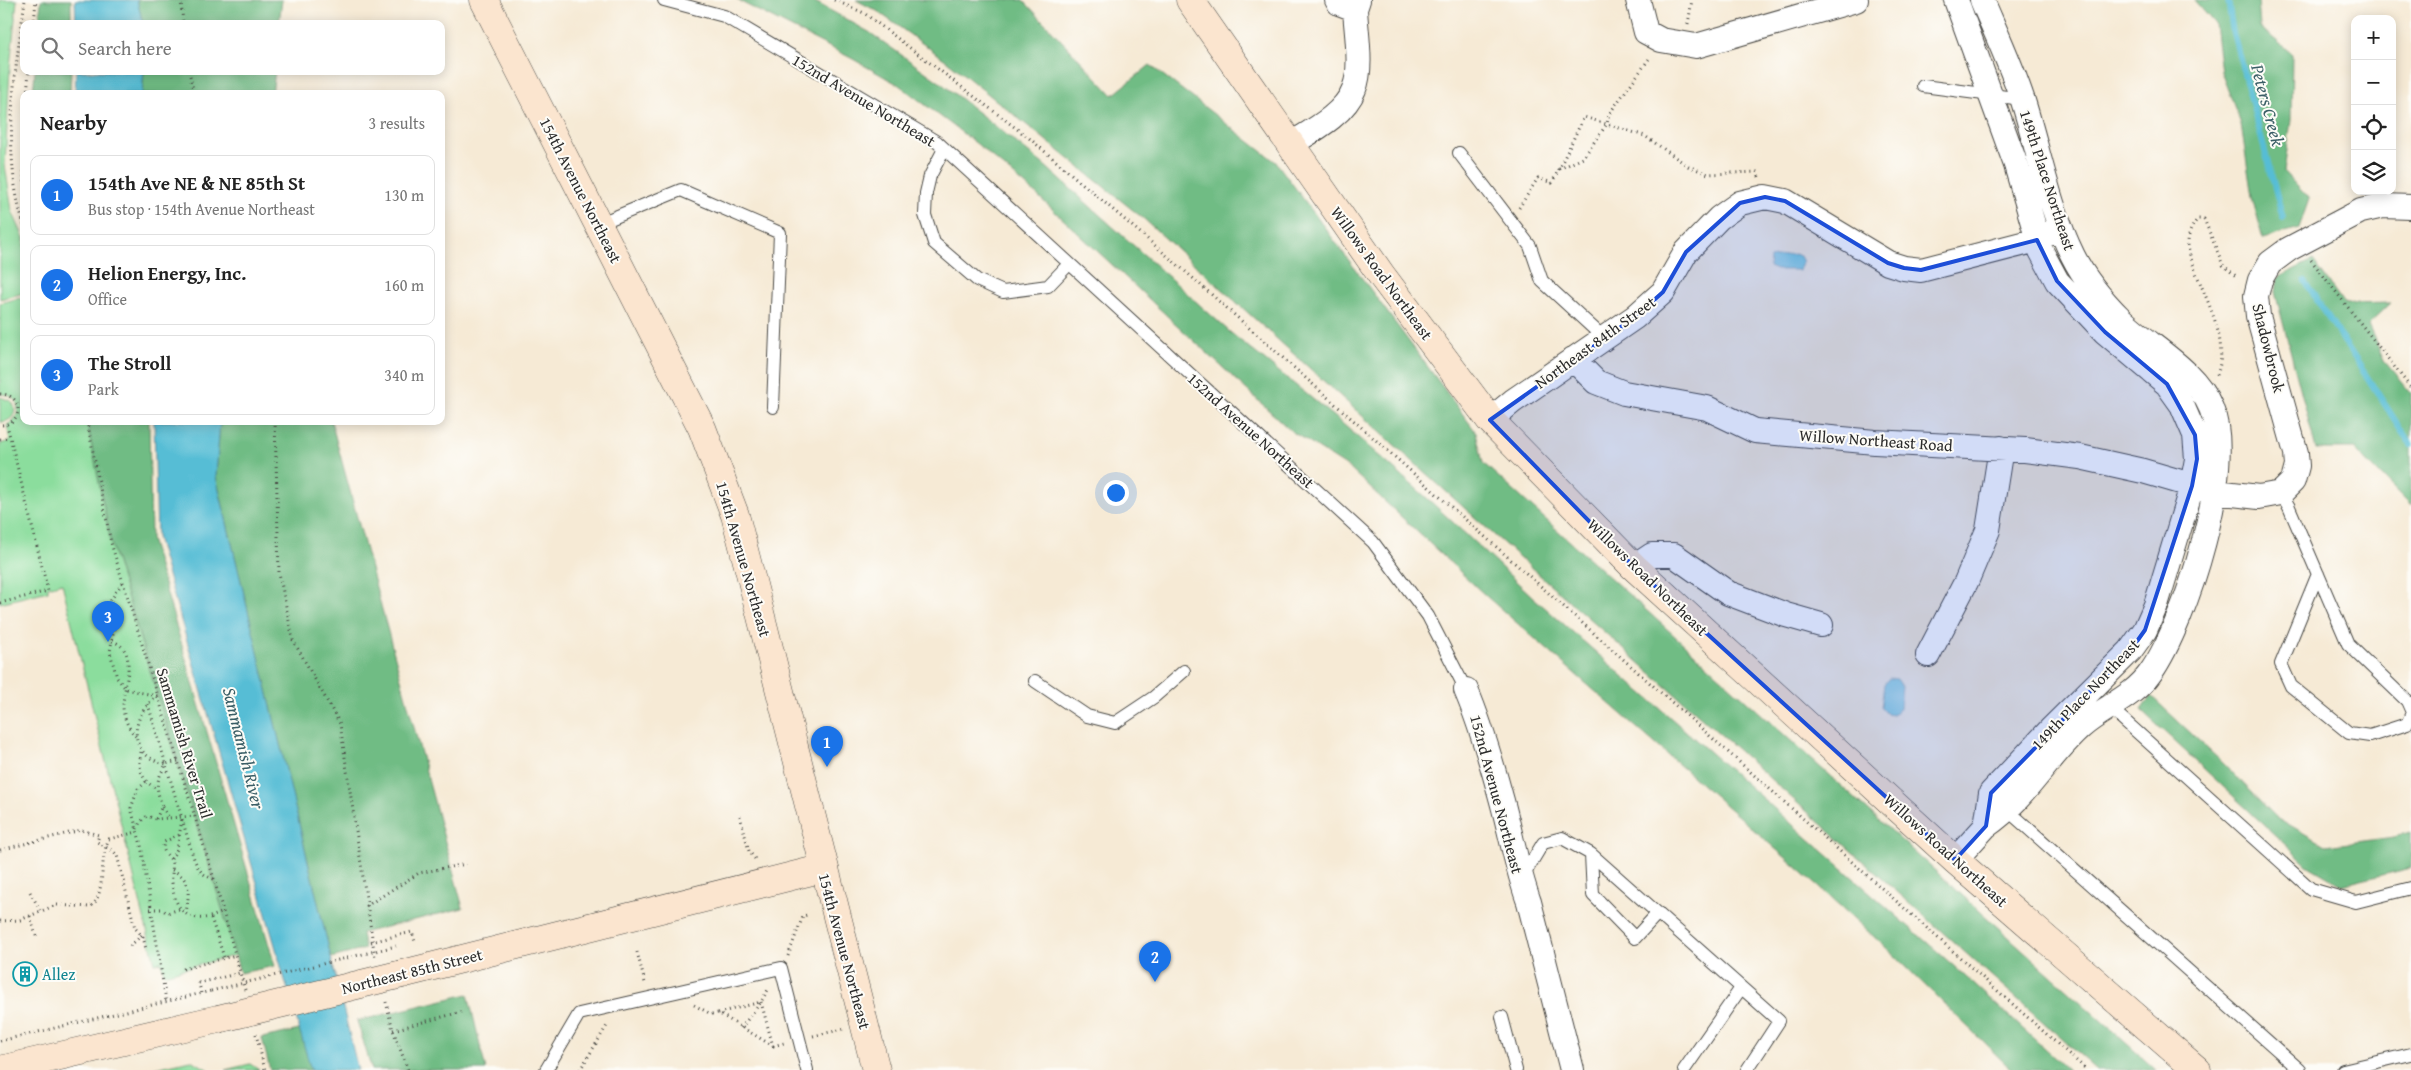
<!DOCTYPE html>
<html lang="en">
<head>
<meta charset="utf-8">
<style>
	:root { --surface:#fff; --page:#f2f2f2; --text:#222; --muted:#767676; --line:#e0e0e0; --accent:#1a73e8 }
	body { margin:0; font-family:"Gentium Book Plus",serif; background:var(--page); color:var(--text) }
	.controls { position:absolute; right:15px; top:15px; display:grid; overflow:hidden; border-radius:10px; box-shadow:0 2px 12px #0003 }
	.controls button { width:45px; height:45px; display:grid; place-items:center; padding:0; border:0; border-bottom:1px solid var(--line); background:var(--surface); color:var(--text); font:25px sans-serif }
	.you { position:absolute; left:1115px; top:492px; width:18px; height:18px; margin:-12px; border:4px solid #fff; border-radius:50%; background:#1a73e8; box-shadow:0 0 0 8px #1a73e833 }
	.badge { display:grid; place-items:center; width:32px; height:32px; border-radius:50%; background:var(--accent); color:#fff; font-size:16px; font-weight:700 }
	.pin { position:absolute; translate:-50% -41px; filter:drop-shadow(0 1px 2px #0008) }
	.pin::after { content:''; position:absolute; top:26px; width:18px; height:15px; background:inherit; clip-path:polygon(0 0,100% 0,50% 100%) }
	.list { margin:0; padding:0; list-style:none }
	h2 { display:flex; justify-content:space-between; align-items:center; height:65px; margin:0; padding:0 20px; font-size:21px }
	h2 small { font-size:16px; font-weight:400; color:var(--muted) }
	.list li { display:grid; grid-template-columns:32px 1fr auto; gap:15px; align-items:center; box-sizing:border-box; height:80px; margin:0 10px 10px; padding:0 10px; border:1px solid var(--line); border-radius:10px }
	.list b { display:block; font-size:19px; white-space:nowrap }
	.list p { margin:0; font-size:16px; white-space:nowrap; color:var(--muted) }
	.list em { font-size:16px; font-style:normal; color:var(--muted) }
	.icon { flex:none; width:28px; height:28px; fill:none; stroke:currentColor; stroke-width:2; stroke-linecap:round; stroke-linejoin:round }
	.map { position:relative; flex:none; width:2411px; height:1070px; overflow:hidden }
	.search { position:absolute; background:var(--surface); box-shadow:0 2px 12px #0003; left:20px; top:20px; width:425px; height:55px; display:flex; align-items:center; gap:12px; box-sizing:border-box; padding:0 18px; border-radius:10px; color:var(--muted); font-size:19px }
	.panel { position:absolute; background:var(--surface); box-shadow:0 2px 12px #0003; left:20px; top:90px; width:425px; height:335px; border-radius:10px }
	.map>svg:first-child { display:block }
	.green { fill:#8bdd9d; stroke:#5b8464 }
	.forest { fill:#70bc84; stroke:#4e7458 }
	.water { fill:#57bdd5; stroke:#417480 }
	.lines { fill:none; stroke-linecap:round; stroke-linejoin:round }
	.stream { stroke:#57bdd5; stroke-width:6 }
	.lane-casing { stroke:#494844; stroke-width:14 }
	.street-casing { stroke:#494844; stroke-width:26 }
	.secondary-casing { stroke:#494844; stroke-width:29 }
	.path { stroke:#494844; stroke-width:3; stroke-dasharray:1 4; stroke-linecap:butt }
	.lane { stroke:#fff; stroke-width:12 }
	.street { stroke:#fff; stroke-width:24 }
	.secondary { stroke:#fbe5cf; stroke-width:28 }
	.secondary-bridge-casing { stroke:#494844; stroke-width:29; stroke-linecap:butt }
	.path-bridge { stroke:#494844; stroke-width:3; stroke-dasharray:1 4; stroke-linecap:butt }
	.secondary-bridge { stroke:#fbe5cf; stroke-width:28 }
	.marked { fill:#1d4ed8; fill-opacity:0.2; stroke:#1d4ed8; stroke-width:4; stroke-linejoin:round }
	.labels { text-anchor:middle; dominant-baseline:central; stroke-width:4; stroke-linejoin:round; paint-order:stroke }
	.street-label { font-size:16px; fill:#2b2b2b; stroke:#fdfcf7 }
	.culture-label { font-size:16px; fill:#0d838f; stroke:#fdfcf7; text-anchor:start }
	.water-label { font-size:18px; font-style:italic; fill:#3a5e66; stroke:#fdfcf7 }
</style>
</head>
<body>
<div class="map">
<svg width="2411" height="1070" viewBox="0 0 2411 1070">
	<rect width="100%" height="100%" fill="#fdfcf7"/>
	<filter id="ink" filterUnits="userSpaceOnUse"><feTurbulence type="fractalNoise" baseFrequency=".02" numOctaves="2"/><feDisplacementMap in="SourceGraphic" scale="10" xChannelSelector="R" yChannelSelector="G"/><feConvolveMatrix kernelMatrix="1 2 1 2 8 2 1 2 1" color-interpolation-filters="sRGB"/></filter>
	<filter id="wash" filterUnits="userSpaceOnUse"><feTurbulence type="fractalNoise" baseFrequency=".0096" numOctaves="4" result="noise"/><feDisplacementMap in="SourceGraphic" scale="20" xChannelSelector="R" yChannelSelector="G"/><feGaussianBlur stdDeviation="1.12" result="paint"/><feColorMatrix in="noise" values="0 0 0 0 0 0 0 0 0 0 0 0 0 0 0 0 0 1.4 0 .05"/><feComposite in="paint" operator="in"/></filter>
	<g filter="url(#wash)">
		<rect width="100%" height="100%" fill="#f6ead5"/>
		<!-- green -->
		<path class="green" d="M0,0H17L10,67L5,165L12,211L24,238V293L0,299Z
			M24,297V421H87L111,543L236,955L164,974L161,962L155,963L62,583L48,587V591L0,603V444L10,441L7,425C24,416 21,394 0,394V303Z
			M0,397L11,401C19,411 13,422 0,422Z
			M191,1060L209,1070H147Z
			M250,1064L259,1070H225Z"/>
		<!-- forest -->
		<path class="forest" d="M41,0H71V24H39Z
			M137,0H282L279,24H143Z
			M737,0H811L819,4L869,32L941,83L1043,164L1231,333L1335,417L1428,499L1534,598L1955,967L2068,1070H2012L1894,955L1818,886L1486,596L1349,468L1291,431L1037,195L977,144L899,85L851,58Z
			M856,0H1023L1113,95L1150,65L1276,162L1476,432L1483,463L2156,1070H2097L1702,718L1502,542L1144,219L947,61L877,11Z
			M2194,0H2258L2260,27L2292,54L2291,120L2284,172L2309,199L2299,228L2263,239L2252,197L2241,124L2221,72L2215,24Z
			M35,71H71L70,94H33Z
			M144,71H275L272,94H142Z
			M2313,260L2344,304L2391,303L2368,325L2385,362L2411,393V506L2355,449H2316L2275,292L2277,278Z
			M87,421H149L151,539L275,966L240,973L214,879L111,543Z
			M220,421H331L463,908L362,933L365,949L331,958L216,477Z
			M2151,696L2225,765L2276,817L2326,846L2394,837L2411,832V868L2341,885L2307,865L2141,710Z
			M468,994L486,1070H372L357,1021Z
			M304,1029L314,1070H270L262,1038Z"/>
		<!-- water -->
		<path class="water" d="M75,0H137L143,24H76Z
			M76,71H144L142,94H75Z
			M1794,254L1800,256L1803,262L1799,270H1776L1769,267L1770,258Z
			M154,421H220L216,477L358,1070H311L157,537Z
			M1889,678L1897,679L1902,686L1900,709L1891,715L1887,714L1881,707L1884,684Z"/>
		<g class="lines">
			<!-- stream -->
			<path class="stream" d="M2228,0L2233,33L2283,218
				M2305,281L2411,445"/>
		</g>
	</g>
	<g filter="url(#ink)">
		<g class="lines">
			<!-- lane casing -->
			<g class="lane-casing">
				<path id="lane" d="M664,0L724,16L937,142L1373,542L1428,616L1466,690
					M1923,86L2022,99
					M944,149L930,176L926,193L925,215L934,243L977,280L1003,292L1048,286L1069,264
					M1459,153L1530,246L1542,281L1604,338
					M598,224L681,190L780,233L773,407
					M2281,493L2289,507L2348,644L2407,701L2411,710
					M2318,574L2281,664L2291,686L2349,733L2370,736L2407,724L2411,715
					M1035,681L1087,716L1115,723L1154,697L1184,671
					M2106,704L2311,889L2356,902L2411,888
					M2003,806L2300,1070
					M1522,878L1543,843L1562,838L1591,854
					M1658,913L1635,938L1593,895L1591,854L1779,1021L1747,1070
					M1502,1017L1516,1070
					M546,1070L579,1014L781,968L807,1070
					M1684,1070L1741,988
					M2343,1070L2411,1054"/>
			</g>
			<!-- street casing -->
			<g class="street-casing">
				<path id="street" d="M1337,0L1339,3L1355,9
					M1638,0L1646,32L1661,40L1696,46L1856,0
					M1956,0L2016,165L2041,251L2057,281L2105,332L2167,384L2182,405L2195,435L2197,459L2192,486L2156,605L2145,630L2130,651L2052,728L1991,793L1986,826C2027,798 2046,758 2081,727C2104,707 2133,698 2151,672C2186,622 2236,466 2211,408C2194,368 2151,348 2121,319C2102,300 2085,280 2073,256C2049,208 2039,152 2023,101C2012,67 1996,33 1982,0
					M1291,144C1312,131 1345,114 1354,89C1363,68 1356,32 1355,9L1358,0
					M1573,359L1596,382L1624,393L1707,408L1755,431L1875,442L2025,450L2080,457L2143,471L2215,492L2259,497L2281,493L2293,481L2297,466L2296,453L2258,316L2256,296L2260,280L2270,263L2289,249L2361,211L2383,206L2411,207
					M1490,420L1513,401L1635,317L1663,292L1686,252L1719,218L1740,203L1765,197L1785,201L1888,263L1904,268L1921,270L2037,240L2050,233
					M1634,567L1652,555H1674L1728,593L1786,615L1821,625
					M1928,655L1966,582L1988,530L2001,448
					M1466,690C1481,725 1492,764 1502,801C1511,834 1517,869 1529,902L1572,1070
					M1955,860L1986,826"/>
			</g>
			<!-- secondary casing -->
			<g class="secondary-casing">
				<path id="secondary" d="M484,0L702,428L735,515L751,577L876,1070
					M1190,0L1382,276L1490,420L1634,567L1955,860L2197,1070
					M402,974L824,868
					M0,1070L218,1019"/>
			</g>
			<!-- path -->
			<path class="path" d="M181,0L183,24
				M834,0L864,13L1029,138L1186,272L2087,1070
				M34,24L36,0
				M1688,24L1692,0
				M189,71L194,94
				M27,94L29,71
				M24,156V183
				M1559,169L1583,158L1607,124L1609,114L1649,59
				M1519,208L1538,178L1552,183L1584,117L1645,136L1688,166L1708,174L1757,172L1759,177
				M24,225C1,153 15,73 25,0
				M2311,260L2411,388
				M2217,375C2232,335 2198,289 2189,251C2186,240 2190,227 2198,219H2204L2223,265L2238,278
				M0,394C24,394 24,425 0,425
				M87,421L111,543L214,879L245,990
				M275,421L279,573L293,640L340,724L375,957
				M0,439L10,438
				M122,583L111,600L110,609L114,628L110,652L117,678L126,689L157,696C129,717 127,756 166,764
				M0,603L48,591L7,425
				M112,641C140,650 123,686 123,706C123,718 129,729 137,738
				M148,704L193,856C198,869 201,875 214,879
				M141,752C138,769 141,779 155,788
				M178,761L166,764C156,782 155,786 162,806L156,819L195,816
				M146,782L138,789L131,808L141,845L166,1001
				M162,807L170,819
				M740,816L749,851L755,859
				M137,829L140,822L147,816L156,819
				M179,835L164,842L163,847C164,853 168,855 171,860C174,867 171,876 172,883C175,916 195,926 223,912
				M0,850L81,830L99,835L97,842L113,851L117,855L135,928L143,937L146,949
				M171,859L177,849L182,819
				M172,870C192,879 189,894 186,913
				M30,892L40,910
				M366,906L419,873L466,864
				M150,909H162L167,913L180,909
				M30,916L37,939
				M211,918L224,957
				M0,921L20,920L56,905L90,907C107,896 98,860 109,839L137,832
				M371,942L412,932L415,942
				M130,946L142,935
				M637,952L645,983
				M788,956L803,916L807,915
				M183,969L236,955
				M201,993L199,983L240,973
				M386,1002L393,1030L408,1070
				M761,1002L773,1046L718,1013Z
				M694,1005L711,1014L718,1013
				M741,1028L761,1002L769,988
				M393,1030L461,1012
				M256,1034L265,1070
				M813,1036L843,1029
				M0,1041L211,991
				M773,1046L784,1043
				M580,1070L608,1024"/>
			<!-- lane -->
			<use href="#lane" class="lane"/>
			<!-- street -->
			<use href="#street" class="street"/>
			<!-- secondary -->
			<use href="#secondary" class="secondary"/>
			<!-- secondary-bridge casing -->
			<g class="secondary-bridge-casing">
				<path id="secondary-bridge" d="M218,1019L402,974"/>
			</g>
			<!-- path-bridge -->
			<path class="path-bridge" d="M211,991L396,946"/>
			<!-- secondary-bridge -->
			<use href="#secondary-bridge" class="secondary-bridge"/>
		</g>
	</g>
	<!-- marked area -->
	<path class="marked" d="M1765,197L1785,201L1888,263L1904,268L1921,270L2037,240L2057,281L2105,332L2167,384L2195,435L2197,459L2192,486L2145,630L2130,651L1991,793L1986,826L1955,860L1634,567L1490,420L1635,317L1663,292L1686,252L1740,203Z"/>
	<!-- icons -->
	<defs>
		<g id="building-ring" transform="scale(1.25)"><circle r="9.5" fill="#fdfcf7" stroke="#0f9aa8" stroke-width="1.5"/><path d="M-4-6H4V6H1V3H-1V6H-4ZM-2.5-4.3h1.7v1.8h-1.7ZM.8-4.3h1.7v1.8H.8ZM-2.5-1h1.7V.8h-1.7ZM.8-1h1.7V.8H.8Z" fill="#0f9aa8"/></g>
	</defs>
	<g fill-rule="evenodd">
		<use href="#building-ring" x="25" y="974"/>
	</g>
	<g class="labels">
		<!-- street labels -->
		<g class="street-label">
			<text transform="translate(864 100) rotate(31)">152nd Avenue Northeast</text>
			<text transform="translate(2048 180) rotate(72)">149th Place Northeast</text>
			<text transform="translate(581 190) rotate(63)">154th Avenue Northeast</text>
			<text transform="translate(1382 273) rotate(54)">Willows Road Northeast</text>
			<text transform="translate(1595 342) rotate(-36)">Northeast 84th Street</text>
			<text transform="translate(2269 348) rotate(76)">Shadowbrook</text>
			<text transform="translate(1251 430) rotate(42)">152nd Avenue Northeast</text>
			<text transform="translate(1876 440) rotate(4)">Willow Northeast Road</text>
			<text transform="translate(744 559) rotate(74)">154th Avenue Northeast</text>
			<text transform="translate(1648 577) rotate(44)">Willows Road Northeast</text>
			<text transform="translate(2085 694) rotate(-46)">149th Place Northeast</text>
			<text transform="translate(185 743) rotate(73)">Sammamish River Trail</text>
			<text transform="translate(1497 794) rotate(75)">152nd Avenue Northeast</text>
			<text transform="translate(1946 850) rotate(42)">Willows Road Northeast</text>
			<text transform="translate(845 951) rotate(75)">154th Avenue Northeast</text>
			<text transform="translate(412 971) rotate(-14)">Northeast 85th Street</text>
		</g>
		<!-- culture labels -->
		<g class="culture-label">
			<text x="42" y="974">Allez</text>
		</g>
		<!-- water labels -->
		<g class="water-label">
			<text transform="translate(2268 105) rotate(75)">Peters Creek</text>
			<text transform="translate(244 748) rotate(76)">Sammamish River</text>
		</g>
	</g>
</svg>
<div class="controls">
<button>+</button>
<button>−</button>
<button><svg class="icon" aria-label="locate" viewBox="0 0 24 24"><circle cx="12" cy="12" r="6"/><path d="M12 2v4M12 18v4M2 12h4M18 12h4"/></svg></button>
<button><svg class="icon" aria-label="layers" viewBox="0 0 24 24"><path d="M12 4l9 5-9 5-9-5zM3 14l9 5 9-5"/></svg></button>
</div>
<div class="you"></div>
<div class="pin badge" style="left:827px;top:767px">1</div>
<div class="pin badge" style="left:1155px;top:982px">2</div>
<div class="pin badge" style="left:108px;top:642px">3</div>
<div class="search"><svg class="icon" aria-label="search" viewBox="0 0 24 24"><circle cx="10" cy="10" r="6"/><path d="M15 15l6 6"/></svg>Search here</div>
<section class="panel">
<h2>Nearby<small>3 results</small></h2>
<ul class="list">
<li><span class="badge">1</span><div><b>154th Ave NE &amp; NE 85th St</b><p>Bus stop · 154th Avenue Northeast</p></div><em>130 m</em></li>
<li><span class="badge">2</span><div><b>Helion Energy, Inc.</b><p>Office</p></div><em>160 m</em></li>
<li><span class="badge">3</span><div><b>The Stroll</b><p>Park</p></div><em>340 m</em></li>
</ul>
</section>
</div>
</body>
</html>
